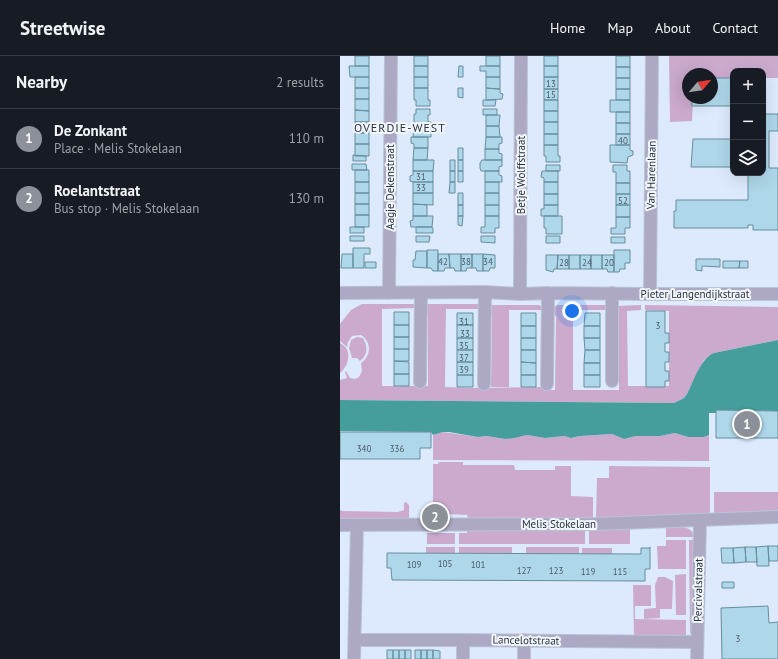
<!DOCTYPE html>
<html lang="en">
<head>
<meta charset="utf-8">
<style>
	:root { --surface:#171b24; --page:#242831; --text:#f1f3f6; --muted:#9ea1a6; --line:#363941; --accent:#8c9099 }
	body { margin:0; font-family:"PT Sans",sans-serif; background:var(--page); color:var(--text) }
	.controls { position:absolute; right:12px; top:12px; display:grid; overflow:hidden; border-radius:8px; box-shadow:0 4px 16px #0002 }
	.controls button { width:36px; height:36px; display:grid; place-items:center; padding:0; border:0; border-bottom:1px solid var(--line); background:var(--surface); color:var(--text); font:20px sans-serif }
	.compass { position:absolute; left:342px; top:12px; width:36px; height:36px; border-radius:50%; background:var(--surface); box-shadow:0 4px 16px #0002; rotate:61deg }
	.you { position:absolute; left:232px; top:255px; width:14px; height:14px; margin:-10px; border:3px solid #fff; border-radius:50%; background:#1a73e8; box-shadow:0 0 0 6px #1a73e833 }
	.badge { display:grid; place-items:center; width:26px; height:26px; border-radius:50%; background:var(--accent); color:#fff; font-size:13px; font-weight:700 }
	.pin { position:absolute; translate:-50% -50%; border:2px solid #fff; box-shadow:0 1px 4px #0006 }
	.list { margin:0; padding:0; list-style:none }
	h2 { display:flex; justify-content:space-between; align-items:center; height:52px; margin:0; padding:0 16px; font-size:17px }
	h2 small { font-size:13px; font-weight:400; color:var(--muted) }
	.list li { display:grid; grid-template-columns:26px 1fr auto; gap:12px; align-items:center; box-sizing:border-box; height:60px; padding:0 16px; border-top:1px solid var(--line) }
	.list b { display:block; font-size:15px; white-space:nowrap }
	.list p { margin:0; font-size:13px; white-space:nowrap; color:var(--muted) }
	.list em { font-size:13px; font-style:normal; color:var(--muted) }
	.icon { flex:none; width:22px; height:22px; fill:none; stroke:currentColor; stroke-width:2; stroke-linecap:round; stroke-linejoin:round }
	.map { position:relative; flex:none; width:438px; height:603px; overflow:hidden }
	header { display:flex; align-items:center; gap:24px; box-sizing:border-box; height:56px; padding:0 20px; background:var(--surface); border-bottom:1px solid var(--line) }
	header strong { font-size:19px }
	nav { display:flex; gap:22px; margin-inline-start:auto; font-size:14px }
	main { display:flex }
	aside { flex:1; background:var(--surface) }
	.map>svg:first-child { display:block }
	.green { fill:#cbaace }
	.water { fill:#459e9c }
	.building { fill:#aed7e9; stroke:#668d9d }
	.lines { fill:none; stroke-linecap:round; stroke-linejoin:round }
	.minor-casing { stroke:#b9c5d7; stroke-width:14 }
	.minor { stroke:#ada9c4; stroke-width:12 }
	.labels { text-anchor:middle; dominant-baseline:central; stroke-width:4; stroke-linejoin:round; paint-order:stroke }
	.number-label { font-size:9px; fill:#4a5a67 }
	.street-label { font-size:11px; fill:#28303c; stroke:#f2f7fd }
	.neighbourhood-label { font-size:12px; letter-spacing:1px; fill:#28303c; stroke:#f2f7fd }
</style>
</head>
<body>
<header>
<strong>Streetwise</strong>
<nav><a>Home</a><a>Map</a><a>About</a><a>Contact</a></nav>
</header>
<main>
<aside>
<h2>Nearby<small>2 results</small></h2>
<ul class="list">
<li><span class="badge">1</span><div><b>De Zonkant</b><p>Place · Melis Stokelaan</p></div><em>110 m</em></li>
<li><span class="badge">2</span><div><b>Roelantstraat</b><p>Bus stop · Melis Stokelaan</p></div><em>130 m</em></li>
</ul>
</aside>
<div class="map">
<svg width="438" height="603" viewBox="0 0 438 603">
	<rect width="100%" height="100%" fill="#ddeafe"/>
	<!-- green -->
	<path class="green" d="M329,0H438V22H423V15H393V22H372V18H348V42H353L352,65L330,66Z
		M22,248H76L77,252L42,253V331V330H88V260L84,254V248H140V253H106L105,331L133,332L204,331V334H215L216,261L213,256L214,251L217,249H268V254H233V334H279V261L276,254V250L301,249V254L287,255L288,330H329V255L305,254V249L438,251V284L374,297L364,304L347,338L344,342L334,347L0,344V324L7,322L5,316L6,315L10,322L15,323L19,321L22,315L21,307C31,300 32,286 21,279L12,280L8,286L7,291L0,285V268L11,254Z
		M148,249H199L202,251L204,254H169V331H151L152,260L148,255Z
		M17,281L23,282C28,290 28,299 20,305L17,302H12L9,292L11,284Z
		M0,287C13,293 9,310 0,317Z
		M103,376L138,381L147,380L165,383L187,379L205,382L224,380L231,382L240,380L272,378L284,383L296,380H320L335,377L348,381H364L369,379V405L93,404V379Z
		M99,406H123V409H174L175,414H215V410H231V440L253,441V463L128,462L127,459L107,458V455H93V408H98Z
		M269,410L370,411V459L256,463L257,422H269Z
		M374,436H438V456L374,459Z
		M66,446L69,449V462H0V454L2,455L58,456L64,454V447Z
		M326,471C337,471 351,468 355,481H326Z
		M128,473L245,474V488H119V477H127Z
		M290,473V488H249V474Z
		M87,477H115V488H87Z
		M326,484H346V513H318L317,490H326Z
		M349,484H355L353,574L350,578Z
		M86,491H115V497H86Z
		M119,491H172V497H119Z
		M186,491H239V498H186Z
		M242,492H272V498H242Z
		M346,518V559H336L335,519Z
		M318,521H325L333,525L332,553H320V562L304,563V553L316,552L315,529Z
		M293,529H311V550H295V563L346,564V579H294Z"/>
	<!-- water -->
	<path class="water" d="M438,284V355L376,354V357H369V379L364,381H348L335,377L320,380H296L284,383L272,378L240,380L231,382L224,380L205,382L187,379L174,382L165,383L147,380L138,381L109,376H103L93,379L91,376L0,375V344L334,347L344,342L347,338C354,325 360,303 374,297Z"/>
	<!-- building -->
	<path class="building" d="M15,0H29V10H15Z
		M74,0H88V10H74Z
		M146,0H160V10H146Z
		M204,0H218V10H204Z
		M276,0H290V11H276Z
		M9,10H29V21H10Z
		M74,10H88V21H74Z
		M119,10H123V21H118Z
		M140,10H160V21H146V15H140Z
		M204,10H218V21H204Z
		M276,11H290V22H276Z
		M15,21H29V32H15Z
		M74,21H88V32H74Z
		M146,21H160V33L146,32Z
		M204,21H218V33H204Z
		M276,22H290V33H276Z
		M372,22H393V50H352V42H372Z
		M423,22L424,58H438V75H429V112H438V174H413V169H408V172H334V155H336V144H408V117H423Z
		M15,32H29V43H15Z
		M74,32H88V44H90V50H76V44H74Z
		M118,32H123V42L118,41Z
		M146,32L160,33V37L163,38L162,43L146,44Z
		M204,33H218V44H204Z
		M276,33H290V44H276Z
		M15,43H29V55L15,54Z
		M143,44H156L155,50H143Z
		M204,44H218V55H204Z
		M270,44H290V56H270Z
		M76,53H90V59H88V66H91V70H74V58H76Z
		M143,53H157V59H143Z
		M15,54L29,55V66H15Z
		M204,55H218V66H204Z
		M276,56H290V67H276Z
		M146,59H160L159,70H146Z
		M15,66H29V77H15Z
		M204,66H218V78H204Z
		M276,67H290V78H276Z
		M74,70H91V81H73Z
		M146,70H159L160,81H146Z
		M15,77H29V88H15Z
		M204,78H218V89H204Z
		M276,78H290V89H276Z
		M71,81H88V92H74V88L71,87Z
		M146,81H162V87L159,88V93H145Z
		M353,83H393V111H351Z
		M15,88H29V100H15Z
		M204,89H218V100H220V106H206V100H204Z
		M270,89H290V94L293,95V99L288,101L287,107L270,106Z
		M74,92H88L87,104H73Z
		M118,92H123V104H118Z
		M145,93H159V97L162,98V104H145Z
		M13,99L26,100V105H13Z
		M73,104H94L93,115H73Z
		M110,104H115V115H110Z
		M118,104H123V115H118Z
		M142,104H162V110L159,111V115H141L140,112V107Z
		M12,108H26L27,114H12Z
		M206,109H220V115H206Z
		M273,109H287V115H290V127H276V116H273Z
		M15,114H29V126H15Z
		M73,115H93V126H73L70,125V120L73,119Z
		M110,115H115V126H110Z
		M118,115H123V126H118Z
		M145,115H159V119L162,120V126H145Z
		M202,115H218V126H204V122L201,121Z
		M15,126H29V137H15Z
		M73,126H93V137H73Z
		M110,126H115V137H109Z
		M145,126H159V137H145Z
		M204,126H218V138H204Z
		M276,127H290V138H276Z
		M15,137H29V148H15Z
		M73,137H93V149L73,148Z
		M118,137H123V149H118Z
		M145,137H159V149H145Z
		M204,138H218V149H204Z
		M276,138H290V149H276Z
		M15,148H29V159H15Z
		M73,148L87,149V160H73Z
		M118,149H123V160H118Z
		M145,149H159V160H145Z
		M204,149H218V160H201V153H204Z
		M276,149H290V161H276Z
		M15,159H29V171H15Z
		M73,160H93L92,171H71L70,165L73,164Z
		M118,160H123L122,170L118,169Z
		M145,160H159V172H155V177H141V171H145Z
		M204,160H222V178H206V172H204Z
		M276,161H290V172H285V178H271V172H276Z
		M10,171H24V177H10Z
		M76,171H92L93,173V177H76Z
		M10,180H24V185H10Z
		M76,180H90L89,186H76Z
		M141,180H155V187L141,186Z
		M206,180H220V187H206Z
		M271,181H285V187H271Z
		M13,192H30V198H24V212H13Z
		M87,194H98V215H93L91,212H87Z
		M274,194H290V207H285V213H280L279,216H274Z
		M76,195H87V212L73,211V204H75Z
		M2,198H13V212H1Z
		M98,198H109L110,212H105L104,215H98Z
		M109,198H121V215H115L114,212H110Z
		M121,198H132V212H127L126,215H121Z
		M132,198H143V215H137L136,212H132Z
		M143,198L155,199V212H150L149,215H143Z
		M206,199H218L217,213H214L213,216L206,214Z
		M218,199H229V213H217Z
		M229,199H240V213H229Z
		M240,199H251V213H240Z
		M251,199H262V213H251Z
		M262,199H274V216H268L267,213H262Z
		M356,203H380V211L362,210V215L356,214Z
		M383,205H400L399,212H383Z
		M400,205H408V212H399Z
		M25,206H36V212H25Z
		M306,255H325V277H329V287H325V296H329V306H325V315H329V325H325V331H306Z
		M54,256H69V269H54Z
		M117,257H133V269H117Z
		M181,257H196V270H181Z
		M245,257H260V270H244Z
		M54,269H69V281H54Z
		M117,269H133V282H117Z
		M181,270H196V282H181Z
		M244,270H260V282H244Z
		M54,281H69V293H54Z
		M117,282H133V294H117Z
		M181,282H196V294H181Z
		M244,282H260V294H245Z
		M54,293H69V305H54Z
		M117,294H133V306H117Z
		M181,294H196V307L181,306Z
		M245,294H260V307H244Z
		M54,305L69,306V318H54Z
		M117,306H133V319H117Z
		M181,306L196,307V319H181Z
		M244,307H260V319H244Z
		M54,318H69V330H54Z
		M117,319H133V331H117Z
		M181,319H196V331H181Z
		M244,319H260V331H244Z
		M376,354L438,355V382H376Z
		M0,376H91V392H80V403H0Z
		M428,490H438V505H429Z
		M428,490L429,510H417L416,491Z
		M310,491V513H305V525L52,524L51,512H47V497L301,498V492H310Z
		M405,491H416L417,506H406Z
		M405,491L406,506L394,507L393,492Z
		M381,492H393L394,507H382Z
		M382,526H394V532H382Z
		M428,550L429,567L438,566V603H382L381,552Z
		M47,594H53V603H47Z
		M53,594H59V603H53Z
		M59,594H65V603H59Z
		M65,594H71V603H65Z
		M75,594H81V603H75Z
		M81,594H87V603H81Z
		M87,594H93V603H87Z
		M93,594L100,595V603H93Z"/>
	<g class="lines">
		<!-- minor casing -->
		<g class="minor-casing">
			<path id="minor" d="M0,237L145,236L180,238L208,237L310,238H438
				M49,237L51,0
				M272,237V325
				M180,238L181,0
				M310,238L312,0
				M80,326L81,237
				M144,328L145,236
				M207,328L208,237
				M0,469L255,468L438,461
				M15,584H123L357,586
				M14,603L17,469
				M123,603V584
				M184,603V584
				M357,603L360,465"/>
		</g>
		<!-- minor -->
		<use href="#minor" class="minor"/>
	</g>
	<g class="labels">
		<!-- number labels -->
		<g class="number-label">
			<text x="211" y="27">13</text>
			<text x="211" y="38">15</text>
			<text x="283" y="84">40</text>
			<text x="81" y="120">31</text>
			<text x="81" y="131">33</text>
			<text x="283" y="144">52</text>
			<text x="103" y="205">42</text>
			<text x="126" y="205">38</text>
			<text x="148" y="205">34</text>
			<text x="224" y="206">28</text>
			<text x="247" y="206">24</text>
			<text x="269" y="206">20</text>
			<text x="124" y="265">31</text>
			<text x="318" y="269">3</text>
			<text x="125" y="277">33</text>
			<text x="124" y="289">35</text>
			<text x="124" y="301">37</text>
			<text x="124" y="313">39</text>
			<text x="24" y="392">340</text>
			<text x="57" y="392">336</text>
			<text x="105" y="507">105</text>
			<text x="74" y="508">109</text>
			<text x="138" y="508">101</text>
			<text x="184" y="514">127</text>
			<text x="216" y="514">123</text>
			<text x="248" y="515">119</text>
			<text x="280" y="515">115</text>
			<text x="398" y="582">3</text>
		</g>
		<!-- street labels -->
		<g class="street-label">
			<text transform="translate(181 119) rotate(-90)">Betje Wolffstraat</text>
			<text transform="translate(311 119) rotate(-89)">Van Harenlaan</text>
			<text transform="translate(50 131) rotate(-90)">Aagje Dekenstraat</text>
			<text x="355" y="238">Pieter Langendijkstraat</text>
			<text x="219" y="468">Melis Stokelaan</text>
			<text transform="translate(358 534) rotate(-89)">Percivalstraat</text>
			<text transform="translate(186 584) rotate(1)">Lancelotstraat</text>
		</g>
		<!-- neighbourhood labels -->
		<g class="neighbourhood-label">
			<text x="60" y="71">OVERDIE-WEST</text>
		</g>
	</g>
</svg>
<div class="controls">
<button>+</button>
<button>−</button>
<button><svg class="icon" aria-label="layers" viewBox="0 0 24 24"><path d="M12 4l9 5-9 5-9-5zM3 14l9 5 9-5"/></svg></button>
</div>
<svg class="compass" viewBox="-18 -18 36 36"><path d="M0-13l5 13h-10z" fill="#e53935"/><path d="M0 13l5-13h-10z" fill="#9ea1a6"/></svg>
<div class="you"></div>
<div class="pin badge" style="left:407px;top:368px">1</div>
<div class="pin badge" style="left:95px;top:461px">2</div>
</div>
</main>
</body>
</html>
